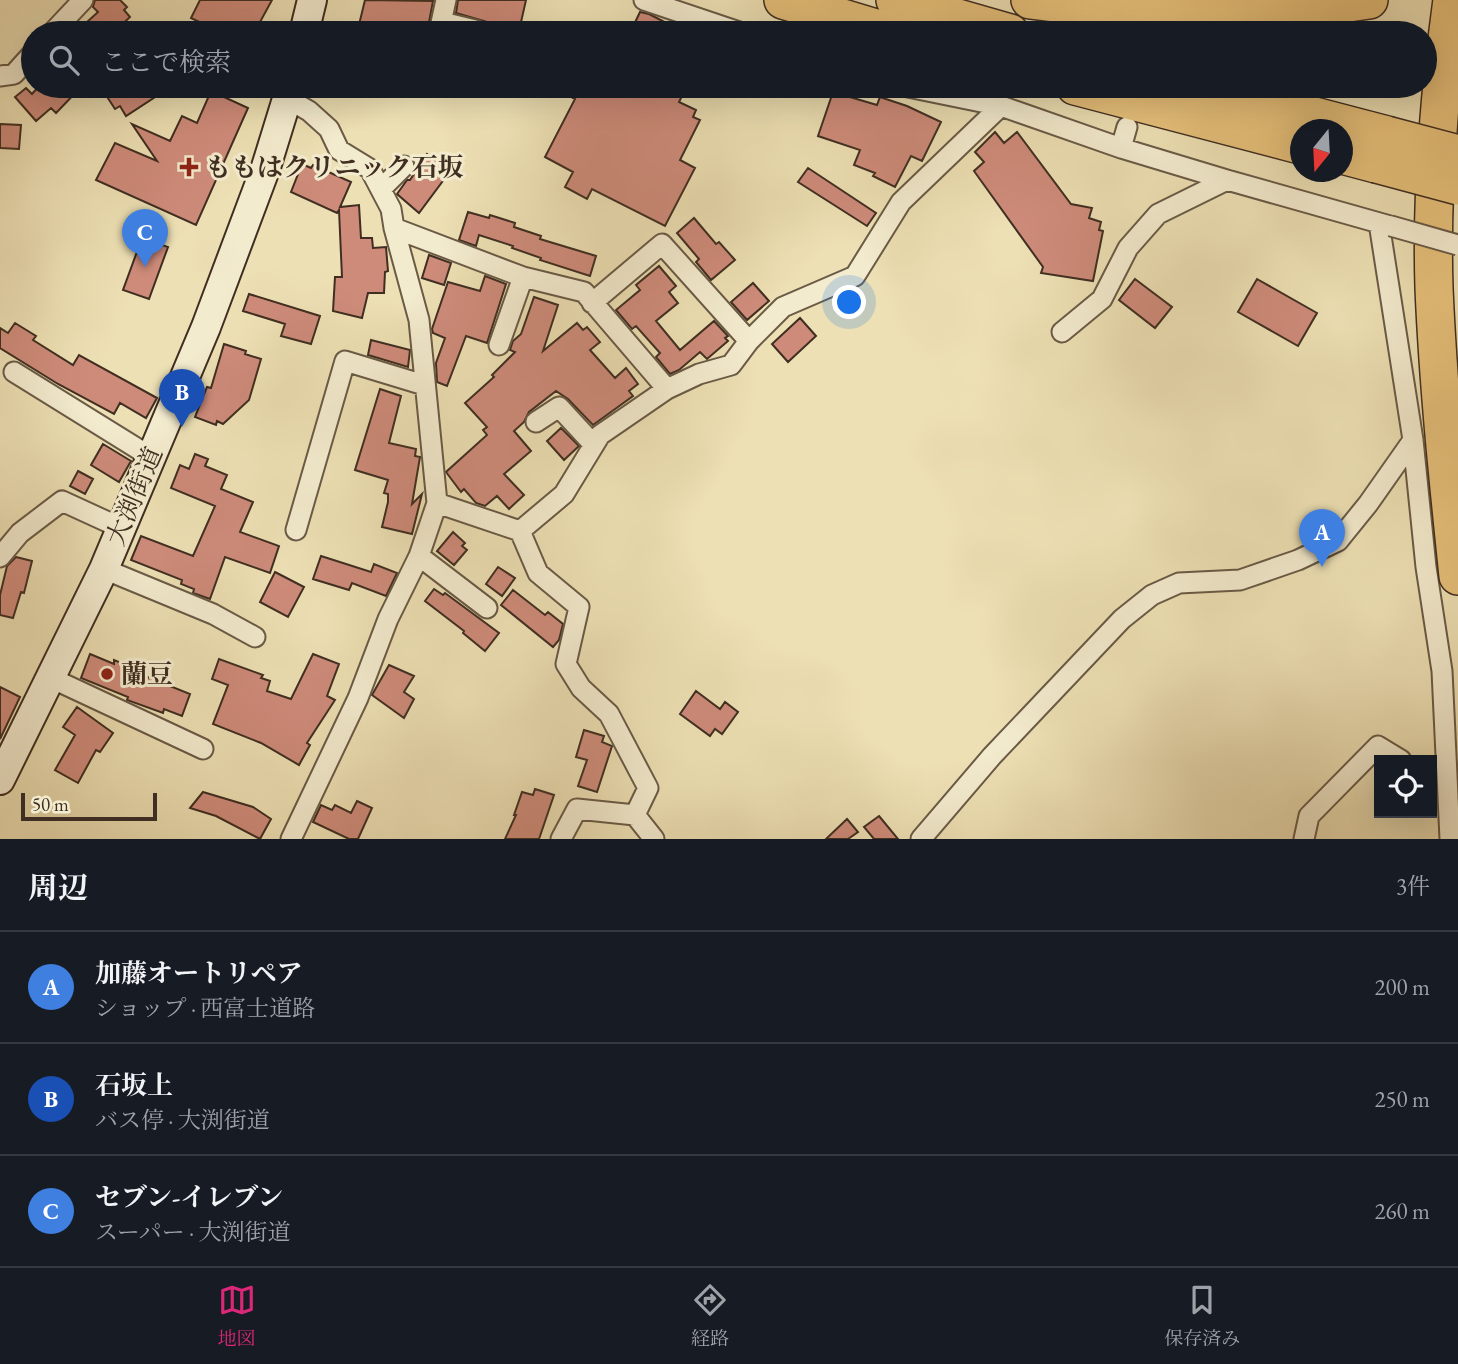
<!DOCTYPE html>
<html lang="ja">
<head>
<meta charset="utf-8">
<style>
	:root { --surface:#171b24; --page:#242831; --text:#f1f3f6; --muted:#9ea1a6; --line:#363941; --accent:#db2777 }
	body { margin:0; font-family:"EB Garamond","Noto Serif JP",serif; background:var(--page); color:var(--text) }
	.controls { position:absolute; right:21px; bottom:21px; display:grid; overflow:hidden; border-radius:0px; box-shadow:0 7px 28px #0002 }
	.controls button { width:63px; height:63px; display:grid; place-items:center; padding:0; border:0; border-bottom:2px solid var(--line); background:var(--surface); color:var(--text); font:35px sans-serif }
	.compass { position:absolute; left:1290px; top:119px; width:63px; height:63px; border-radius:50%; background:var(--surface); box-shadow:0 7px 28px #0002; rotate:198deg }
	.scale { position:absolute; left:21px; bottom:18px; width:136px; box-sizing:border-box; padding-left:7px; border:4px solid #3f2e21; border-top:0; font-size:19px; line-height:24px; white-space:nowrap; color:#3f2e21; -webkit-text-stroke:5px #f3ebce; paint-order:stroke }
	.you { position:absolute; left:850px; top:303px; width:24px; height:24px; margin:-18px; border:5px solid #fff; border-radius:50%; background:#1a73e8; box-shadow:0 0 0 10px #1a73e833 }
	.badge { display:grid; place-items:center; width:46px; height:46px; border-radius:50%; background:var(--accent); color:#fff; font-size:23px; font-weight:700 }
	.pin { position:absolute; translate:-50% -58px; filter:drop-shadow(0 2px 4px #0008) }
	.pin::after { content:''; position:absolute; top:37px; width:24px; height:21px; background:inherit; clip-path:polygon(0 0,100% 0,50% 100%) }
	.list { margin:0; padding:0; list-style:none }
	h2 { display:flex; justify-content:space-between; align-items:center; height:91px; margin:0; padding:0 28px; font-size:30px }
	h2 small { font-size:23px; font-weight:400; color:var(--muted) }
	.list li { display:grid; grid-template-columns:46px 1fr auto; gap:21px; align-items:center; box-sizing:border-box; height:112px; padding:0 28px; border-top:2px solid var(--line) }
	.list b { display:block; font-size:26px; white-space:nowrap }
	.list p { margin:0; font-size:23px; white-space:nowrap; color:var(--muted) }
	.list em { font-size:23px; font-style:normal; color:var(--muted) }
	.icon { flex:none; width:38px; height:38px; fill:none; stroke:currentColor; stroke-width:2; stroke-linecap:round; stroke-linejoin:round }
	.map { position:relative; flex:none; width:1458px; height:839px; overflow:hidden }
	.search { position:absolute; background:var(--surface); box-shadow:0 7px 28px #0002; left:21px; right:21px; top:21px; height:77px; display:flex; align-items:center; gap:18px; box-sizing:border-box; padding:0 24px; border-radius:38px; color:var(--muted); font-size:26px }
	.sheet { height:427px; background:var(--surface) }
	nav { display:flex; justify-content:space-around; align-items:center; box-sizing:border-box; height:98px; border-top:2px solid var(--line); background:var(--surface); font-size:19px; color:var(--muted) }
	nav a { display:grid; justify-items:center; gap:4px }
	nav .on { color:var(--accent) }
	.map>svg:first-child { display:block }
	.building { fill:#ce8b7a; stroke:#3f2e21; stroke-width:2 }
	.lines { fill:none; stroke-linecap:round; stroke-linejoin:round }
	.street-tunnel { stroke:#cabc97; stroke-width:19; stroke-dasharray:19 10; stroke-linecap:butt }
	.street-casing { stroke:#6a5a46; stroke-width:23 }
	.secondary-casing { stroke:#3f2e21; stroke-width:32 }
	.highway-casing { stroke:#3f2e21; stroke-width:40 }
	.street { stroke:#f3ebce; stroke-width:19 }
	.secondary { stroke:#f3ebce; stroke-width:28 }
	.highway { stroke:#e6c07a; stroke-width:37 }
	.street-bridge-casing { stroke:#6a5a46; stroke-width:23; stroke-linecap:butt }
	.highway-bridge-casing { stroke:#3f2e21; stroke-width:40; stroke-linecap:butt }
	.street-bridge { stroke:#f3ebce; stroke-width:19 }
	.highway-bridge { stroke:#e6c07a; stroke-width:37 }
	.poi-dot { fill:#8f2418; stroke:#f3ebce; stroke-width:2.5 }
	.labels { text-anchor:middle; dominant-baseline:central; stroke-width:6; stroke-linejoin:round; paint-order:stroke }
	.poi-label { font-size:26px; font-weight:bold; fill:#3f2e21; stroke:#f3ebce; text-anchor:start }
	.street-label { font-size:26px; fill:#3f2e21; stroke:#f3ebce }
</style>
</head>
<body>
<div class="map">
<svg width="1458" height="839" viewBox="0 0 1458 839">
	<rect width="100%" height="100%" fill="#ede0b4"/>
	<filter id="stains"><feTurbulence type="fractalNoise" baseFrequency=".00286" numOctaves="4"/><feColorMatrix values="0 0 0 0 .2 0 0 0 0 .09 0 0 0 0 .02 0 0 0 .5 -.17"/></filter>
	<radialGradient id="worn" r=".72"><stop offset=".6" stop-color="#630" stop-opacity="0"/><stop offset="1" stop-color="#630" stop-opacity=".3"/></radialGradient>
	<!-- building -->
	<path class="building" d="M95,0H120L127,7L124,10L130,17L113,33H75L98,12L93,7Z
		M200,0H272L254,33H222L191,18Z
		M365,0L433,1L427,33H402L384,29L382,33H357Z
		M458,0H526L519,31L456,13Z
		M640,12L649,14L686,33H630Z
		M39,86H82L56,113L51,108L36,121L15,97L26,88L32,94Z
		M100,86H172L126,116L120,106L115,109Z
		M551,86H687L679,102L696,110L693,117L700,120L680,160L695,168L665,226L592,189L587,199L565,187L573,172L545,157L575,99Z
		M211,91L248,108L196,225L96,180L115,143L157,161L132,124L170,141L182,116L197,123Z
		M833,92L877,105L880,97L907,106L941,122L922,161L911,156L895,187L873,176L875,173L854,165L860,150L818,136Z
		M0,124L21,125L19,149L0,148Z
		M995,132L1004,143L1017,132L1071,204L1092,208L1089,218L1101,222L1099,230L1103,231L1093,281L1041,273L1043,267L974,171L984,162L975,152Z
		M427,154L451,170L419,213L397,194L407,180H410Z
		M302,164L311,168L313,165L351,182L340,207L359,205L361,238H372L373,248L386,247L388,271L385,272L384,293H368L362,318L333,311L335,277H342L339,210L337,213L291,192Z
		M808,168L876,213L867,226L798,182Z
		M468,212L489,218L490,215L515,223L514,227L541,236L540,239L596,256L590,276L540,260L541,258L512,248L513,246L479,235L476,246L459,240Z
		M694,218L716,244L719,242L735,260L711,280L696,262L699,259L677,233Z
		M142,238L168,247L149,299L123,290Z
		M429,255L451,263L444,285L422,278Z
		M659,266L676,286L669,292L678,303L656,321L680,350L714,321L728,336L725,338L728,341L707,359L700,352L679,370L670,374L656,357L660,353L636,326L632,329L616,310L640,290L636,285Z
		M485,276L506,284L487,343L466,336L447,386L437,382L436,363L445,338L433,333L432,329L448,282L480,291Z
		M1135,279L1172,307L1155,328L1119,300Z
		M1257,279L1317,313L1298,346L1238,312Z
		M753,283L769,301L747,320L731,302Z
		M249,294L320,316L311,344L281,336L285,324L243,311Z
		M534,297L558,305L543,351L577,323L583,330L587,327L600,342L590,350L615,378L626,368L638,384L629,391L633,396L593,425L568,399L556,391L529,412L524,422L514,431L531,451L504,474L524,495L509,509L497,496L485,506L476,503L464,489L461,492L446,472L487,435L483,430L487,427L465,403L494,377L492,375L515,352L510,350L513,341L521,334Z
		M800,318L816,336L788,362L772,344Z
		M15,323L36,336L33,340L73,365L79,355L157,398L146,418L120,403L114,414L58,384L0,348V328L8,333Z
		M371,340L410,350L408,367L368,355Z
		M224,344L246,351L245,354L261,359L249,400L223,424L217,421L216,425L195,417L207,387L211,388Z
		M380,389L401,396L389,443L416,449L415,456L420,457L412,504L422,494L412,534L382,527L388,502V494L384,493L388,480L355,470Z
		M561,428L579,446L564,460L547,441Z
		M103,444L131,461L119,482L91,465Z
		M195,454L208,459L205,466L227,475L221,489L253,502L240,532L279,546L270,573L225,557L210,599L193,593L194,589L181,584L182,580L131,560L141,536L193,556L215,506L171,488L180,465L189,469Z
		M78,471L93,479L85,494L70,486Z
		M453,532L465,543L462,546L467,550L454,565L437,551Z
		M321,556L371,572L374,564L397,573L386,596L352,583L349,590L313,579Z
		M16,557L32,561L24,593L21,592L13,618L0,615V595L7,566Z
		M498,567L515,578L502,596L486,584Z
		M275,572L304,587L288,617L260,602Z
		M434,589L443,595L445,593L499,633L485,651L463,633L464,631L425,601Z
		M513,590L545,615L548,612L563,624L559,640L553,647L501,605Z
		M90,654L114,664V660L136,669L135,672L190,694L182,716L164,709L163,713L127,700L128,697L81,678Z
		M313,654L339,664L327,696L335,700L307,743L310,745L299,765L261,743L213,724L228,685L212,679L219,659L263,675L261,678L270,681L267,691L291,699Z
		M389,665L414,676L404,692L414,699L404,718L372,695Z
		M0,687L20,697L0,739Z
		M696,691L720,709L725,702L738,712L722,734L715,729L710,736L680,714Z
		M77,707L113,733L100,752L96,750L78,783L55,770L75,735L63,727Z
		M584,730L604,736L602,742L612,746L597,792L578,786L587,760L576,757Z
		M535,789L554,795L539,839H505L516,815H514L522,792L533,795Z
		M203,792L253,807L271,819L260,839L216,816L190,808Z
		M357,801L372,808L358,839H349L313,822L321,805L332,810L335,805L351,813Z
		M879,816L898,839H874L864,827Z
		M847,819L858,832L848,839H826Z"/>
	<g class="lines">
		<!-- street-tunnel -->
		<path class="street-tunnel" d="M1148,33L1156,0"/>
		<!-- street casing -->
		<g class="street-casing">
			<path id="street" d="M644,0L742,33
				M442,22L475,30
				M439,32L446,0
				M52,33L83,0
				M0,76L14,74L33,53
				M903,86L1001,106L1121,148L1227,180L1390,226
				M288,99L309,111L329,129L339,150L370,169L391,209L394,228L419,320L437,503L419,556L388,619L358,698L291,839
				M1121,148L1127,127
				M381,189L404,166
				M1379,223L1413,440L1426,567L1442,671L1450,839
				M394,228L523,277L584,292L667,389
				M592,303L662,244L749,341
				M1062,332L1102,299L1128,248L1158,214L1227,180
				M499,345L523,277
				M14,372L151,457
				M536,422L559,407L594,445
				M437,503L520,531L564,494L600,435L667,389L699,374L731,365L749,341L783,307L855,276L901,202L1001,106
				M296,530L345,361L424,385
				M520,531L538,573L579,607L566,664L581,688L609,714L648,788L635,815L654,839
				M419,556L487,608
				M0,557L20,533L62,501L121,528
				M104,569L213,614L255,637
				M51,678L203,749
				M561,839L577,809L635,815
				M921,839L992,756L1122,619L1152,595L1179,583L1240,580L1298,560L1338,541L1368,504L1413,440
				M1304,839L1309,816L1378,746L1401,760"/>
		</g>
		<!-- secondary casing -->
		<g class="secondary-casing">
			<path id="secondary" d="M304,33L312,0
				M0,780L104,569L206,327L266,167L291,86"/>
		</g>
		<!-- highway casing -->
		<g class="highway-casing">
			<path id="highway" d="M783,0L892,33
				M895,0L1010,33
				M1030,0L1062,4L1253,9L1321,7L1369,0
				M1452,0C1439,95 1431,192 1434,288C1438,384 1448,480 1458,576
				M1075,86L1300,145
				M1200,86L1387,135
				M1342,155L1376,164"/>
		</g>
		<!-- street -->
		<use href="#street" class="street"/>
		<!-- secondary -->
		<use href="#secondary" class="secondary"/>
		<!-- highway -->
		<use href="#highway" class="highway"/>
		<!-- street-bridge casing -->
		<g class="street-bridge-casing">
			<path id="street-bridge" d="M1391,226L1458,245"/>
		</g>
		<!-- highway-bridge casing -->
		<g class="highway-bridge-casing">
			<path id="highway-bridge" d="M1387,135L1458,154
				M1376,164L1458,186"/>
		</g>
		<!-- street-bridge -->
		<use href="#street-bridge" class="street-bridge"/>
		<!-- highway-bridge -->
		<use href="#highway-bridge" class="highway-bridge"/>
	</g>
	<!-- markers -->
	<g class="poi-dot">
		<path d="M185.5 156.5h7v7h7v7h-7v7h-7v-7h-7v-7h7z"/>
		<circle cx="107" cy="674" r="7"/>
	</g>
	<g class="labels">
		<!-- poi labels -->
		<g class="poi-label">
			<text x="205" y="167">ももはクリニック石坂</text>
			<text x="121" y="674">蘭豆</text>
		</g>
		<!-- street labels -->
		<g class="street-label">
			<text transform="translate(134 496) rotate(-67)">大渕街道</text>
		</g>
	</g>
	<rect width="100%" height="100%" filter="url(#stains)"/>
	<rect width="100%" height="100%" fill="url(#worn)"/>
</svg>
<div class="controls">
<button><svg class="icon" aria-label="locate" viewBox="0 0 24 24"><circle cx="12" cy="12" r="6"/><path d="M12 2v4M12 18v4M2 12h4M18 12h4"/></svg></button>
</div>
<svg class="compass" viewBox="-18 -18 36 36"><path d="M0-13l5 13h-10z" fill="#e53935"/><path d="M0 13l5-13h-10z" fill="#9ea1a6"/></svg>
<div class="scale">50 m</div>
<div class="you"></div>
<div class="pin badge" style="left:1322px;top:567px;background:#3f7fe0">A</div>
<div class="pin badge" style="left:182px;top:427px;background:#1a4fb4">B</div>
<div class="pin badge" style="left:145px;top:267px;background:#3f7fe0">C</div>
<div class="search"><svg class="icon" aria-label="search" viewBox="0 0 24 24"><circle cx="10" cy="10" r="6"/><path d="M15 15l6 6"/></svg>ここで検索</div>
</div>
<section class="sheet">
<h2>周辺<small>3件</small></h2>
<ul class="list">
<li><span class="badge" style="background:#3f7fe0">A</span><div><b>加藤オートリペア</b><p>ショップ · 西富士道路</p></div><em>200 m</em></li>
<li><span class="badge" style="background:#1a4fb4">B</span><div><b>石坂上</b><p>バス停 · 大渕街道</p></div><em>250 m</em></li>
<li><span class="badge" style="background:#3f7fe0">C</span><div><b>セブン-イレブン</b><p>スーパー · 大渕街道</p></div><em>260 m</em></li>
</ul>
</section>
<nav>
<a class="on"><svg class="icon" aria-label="map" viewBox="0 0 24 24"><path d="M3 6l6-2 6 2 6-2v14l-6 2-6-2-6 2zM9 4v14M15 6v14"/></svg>地図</a>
<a><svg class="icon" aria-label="directions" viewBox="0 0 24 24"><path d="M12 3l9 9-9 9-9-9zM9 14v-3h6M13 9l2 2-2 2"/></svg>経路</a>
<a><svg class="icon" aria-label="saved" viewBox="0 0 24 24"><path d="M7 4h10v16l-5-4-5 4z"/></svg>保存済み</a>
</nav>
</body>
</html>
